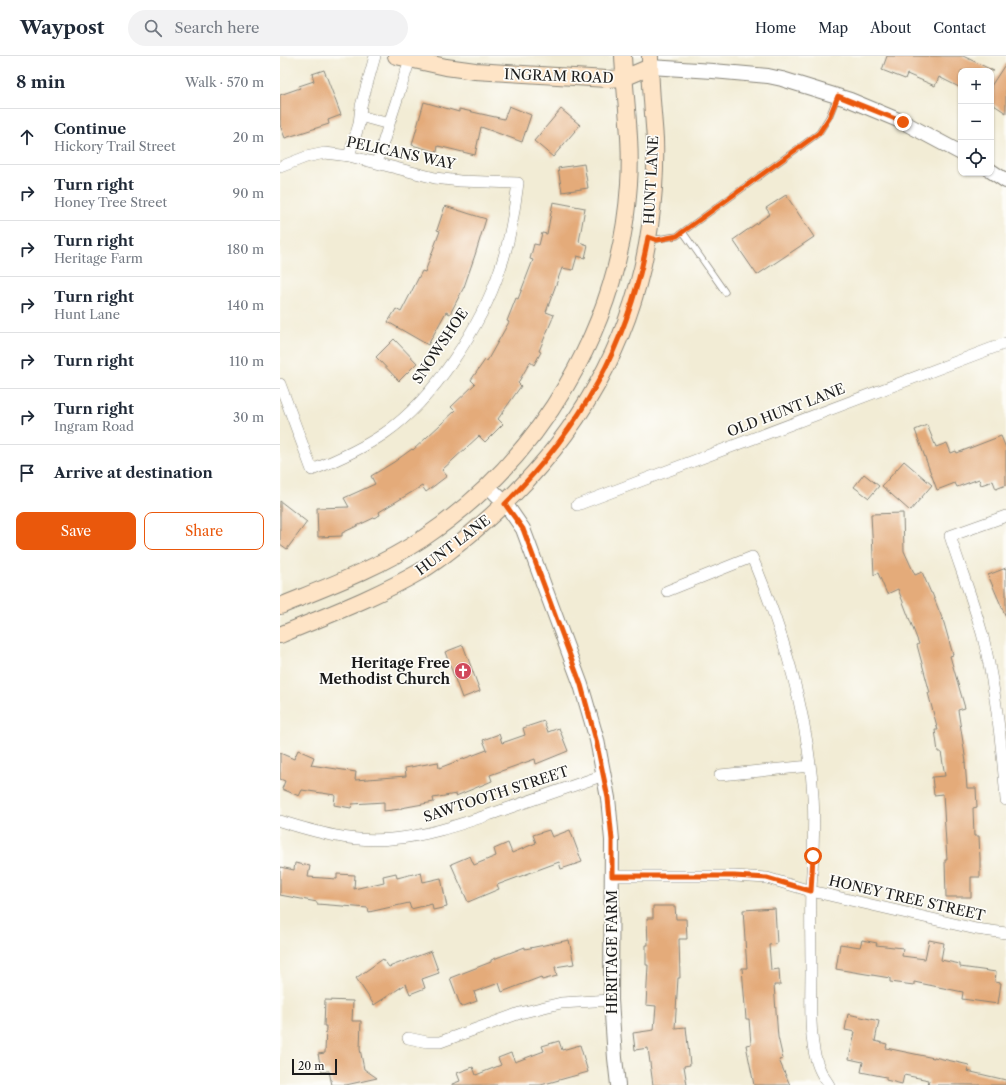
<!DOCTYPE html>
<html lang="en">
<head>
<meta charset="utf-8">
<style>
	:root { --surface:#fff; --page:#f2f2f3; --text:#1f2937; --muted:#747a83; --line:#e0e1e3; --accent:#ea580c }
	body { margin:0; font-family:"Libre Caslon Text",serif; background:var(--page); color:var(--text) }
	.controls { position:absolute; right:12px; top:12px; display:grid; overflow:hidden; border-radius:8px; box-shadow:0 1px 3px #0004 }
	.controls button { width:36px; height:36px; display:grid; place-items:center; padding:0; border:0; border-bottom:1px solid var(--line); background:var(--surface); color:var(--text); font:20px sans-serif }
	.scale { position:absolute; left:12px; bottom:10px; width:45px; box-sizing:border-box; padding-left:4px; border:2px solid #1c1c1c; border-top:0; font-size:11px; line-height:14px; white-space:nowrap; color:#1c1c1c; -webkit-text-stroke:3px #fdfcf7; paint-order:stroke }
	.stop { position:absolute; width:12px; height:12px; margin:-9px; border:3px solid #ea580c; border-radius:50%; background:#fff }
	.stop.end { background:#ea580c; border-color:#fff; box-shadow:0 1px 4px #0008 }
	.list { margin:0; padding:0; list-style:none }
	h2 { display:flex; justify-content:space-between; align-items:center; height:52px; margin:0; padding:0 16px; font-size:17px }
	h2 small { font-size:13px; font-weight:400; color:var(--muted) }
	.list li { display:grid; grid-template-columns:26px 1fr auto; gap:12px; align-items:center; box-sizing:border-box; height:56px; padding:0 16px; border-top:1px solid var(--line) }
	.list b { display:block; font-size:15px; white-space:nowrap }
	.list p { margin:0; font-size:13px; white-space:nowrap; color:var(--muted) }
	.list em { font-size:13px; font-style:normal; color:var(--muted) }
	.actions { display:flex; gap:8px; padding:12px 16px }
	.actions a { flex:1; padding:9px 0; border:1px solid var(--accent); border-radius:8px; text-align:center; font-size:14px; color:var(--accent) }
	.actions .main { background:var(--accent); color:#fff }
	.icon { flex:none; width:22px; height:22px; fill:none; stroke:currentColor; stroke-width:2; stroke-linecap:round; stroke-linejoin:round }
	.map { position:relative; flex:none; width:726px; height:1029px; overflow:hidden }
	header { display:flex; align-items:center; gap:24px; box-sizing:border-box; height:56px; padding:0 20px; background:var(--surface); border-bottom:1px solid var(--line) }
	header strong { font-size:19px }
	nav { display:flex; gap:22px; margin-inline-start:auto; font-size:14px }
	.search { width:280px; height:36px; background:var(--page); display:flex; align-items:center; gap:10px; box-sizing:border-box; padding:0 14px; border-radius:22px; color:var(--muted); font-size:15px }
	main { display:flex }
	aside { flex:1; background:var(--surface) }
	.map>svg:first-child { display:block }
	.building { fill:#e4ab7a }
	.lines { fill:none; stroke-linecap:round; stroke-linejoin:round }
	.service-casing { stroke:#878478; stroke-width:7 }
	.minor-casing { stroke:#878478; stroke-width:12 }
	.tertiary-casing { stroke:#878478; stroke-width:16 }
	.secondary-casing { stroke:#878478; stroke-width:18 }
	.service { stroke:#fff; stroke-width:5.5 }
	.minor { stroke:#fff; stroke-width:11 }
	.tertiary { stroke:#fff; stroke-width:14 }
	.secondary { stroke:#fee4c6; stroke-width:16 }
	.route { stroke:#ea580c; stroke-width:5 }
	.labels { text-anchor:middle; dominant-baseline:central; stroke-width:3.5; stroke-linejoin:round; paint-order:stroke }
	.street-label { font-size:14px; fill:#1c1c1c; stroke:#fdfcf7 }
	.poi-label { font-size:14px; font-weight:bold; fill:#1c1c1c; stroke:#fdfcf7; text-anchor:end }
</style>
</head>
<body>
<header>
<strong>Waypost</strong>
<div class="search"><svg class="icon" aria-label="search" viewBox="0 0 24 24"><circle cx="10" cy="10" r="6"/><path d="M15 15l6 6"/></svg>Search here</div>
<nav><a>Home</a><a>Map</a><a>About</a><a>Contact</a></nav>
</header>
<main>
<aside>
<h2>8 min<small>Walk · 570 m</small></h2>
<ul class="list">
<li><svg class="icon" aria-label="ahead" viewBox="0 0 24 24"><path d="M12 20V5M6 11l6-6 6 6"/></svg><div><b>Continue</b><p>Hickory Trail Street</p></div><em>20 m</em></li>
<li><svg class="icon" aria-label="right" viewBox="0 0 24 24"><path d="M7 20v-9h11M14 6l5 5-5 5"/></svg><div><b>Turn right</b><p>Honey Tree Street</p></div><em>90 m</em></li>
<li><svg class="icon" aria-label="right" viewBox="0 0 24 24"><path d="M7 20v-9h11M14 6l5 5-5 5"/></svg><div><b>Turn right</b><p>Heritage Farm</p></div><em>180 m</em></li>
<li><svg class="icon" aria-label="right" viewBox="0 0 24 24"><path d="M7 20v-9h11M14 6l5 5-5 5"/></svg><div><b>Turn right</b><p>Hunt Lane</p></div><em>140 m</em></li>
<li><svg class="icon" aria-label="right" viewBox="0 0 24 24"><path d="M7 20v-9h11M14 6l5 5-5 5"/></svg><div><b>Turn right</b></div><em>110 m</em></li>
<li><svg class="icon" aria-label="right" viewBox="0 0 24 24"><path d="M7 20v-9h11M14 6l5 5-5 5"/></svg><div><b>Turn right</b><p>Ingram Road</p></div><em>30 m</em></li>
<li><svg class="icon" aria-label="arrive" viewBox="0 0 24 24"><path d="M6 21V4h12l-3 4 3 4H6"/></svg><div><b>Arrive at destination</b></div></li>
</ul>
<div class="actions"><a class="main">Save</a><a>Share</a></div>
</aside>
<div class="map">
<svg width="726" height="1029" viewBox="0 0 726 1029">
	<rect width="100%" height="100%" fill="#fdfcf7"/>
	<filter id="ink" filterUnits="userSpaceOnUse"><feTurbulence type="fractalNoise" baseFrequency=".025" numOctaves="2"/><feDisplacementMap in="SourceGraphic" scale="8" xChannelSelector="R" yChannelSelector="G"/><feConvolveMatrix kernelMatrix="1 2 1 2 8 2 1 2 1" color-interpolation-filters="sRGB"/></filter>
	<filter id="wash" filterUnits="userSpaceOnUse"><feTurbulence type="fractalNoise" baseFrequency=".012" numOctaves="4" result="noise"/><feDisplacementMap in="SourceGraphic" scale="16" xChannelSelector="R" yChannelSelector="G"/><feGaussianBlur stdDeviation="0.9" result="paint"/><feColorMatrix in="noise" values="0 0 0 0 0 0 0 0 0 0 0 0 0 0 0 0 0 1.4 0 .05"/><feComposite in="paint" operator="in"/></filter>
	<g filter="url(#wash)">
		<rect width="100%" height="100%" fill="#f2ecd5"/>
		<g id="blocks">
			<!-- building -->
			<path class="building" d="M607,0H683L714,15H681V32L659,21L655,30L627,18L625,23L602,14Z
				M726,7V57L711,47V30Z
				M44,14L61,59L48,64L49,68L5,82L0,69V39L20,32L19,30L34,25L32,18Z
				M144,46L179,56V53L224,63L229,50L251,59L242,86L201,71L195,99L158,90L157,96L132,89Z
				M281,53L300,69L273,101L254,85Z
				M304,108L308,132L282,136L278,112Z
				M506,139L534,181L477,219L453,184L490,158L486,152Z
				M273,146L305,152L299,186L308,189L305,202L297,200L293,214L282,212L266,256L274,259L259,295L261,296L254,309L250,306L238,327L241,330L218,363L223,368L205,386L199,380L162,414L167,420L146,436L142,430L99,456L100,459L62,477V480L38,481L37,452L69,451L64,442L95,428L91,420L114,406L132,393L133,394L175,355L171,351L195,328L191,324L205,304L207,305L229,266L227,265L236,242L238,243L253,204L250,203L254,188L259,189L262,177L267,178Z
				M165,150L206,163L195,199L184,231L170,258L166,256L148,289L108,266L116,253L121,256L142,215L145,216L160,175L157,174Z
				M114,283L137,307L119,325L96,301Z
				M647,369L656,391L667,387L671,397L676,395L677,397L721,380L726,392V429L716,433L713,425L701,429L699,423L677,431L675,427L657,434L635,374Z
				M624,405L652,429L630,455L602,430Z
				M584,418L599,430L589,442L574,431Z
				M0,445L27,466L7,493L0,488Z
				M623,457L624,495L635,519L642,516L651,537H652L664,567L673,599L670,600L685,652L678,654L686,706H685L687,732H696L697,751L693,752L694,780H699L700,803V821H691V841H666L665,804H667L663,738L654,739L652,721L665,720L661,696H658L655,674H658L648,637H650L637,589L639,588L618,533L607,538L598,517L594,519L591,458Z
				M726,512V561L708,519Z
				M183,589L200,635L182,642L165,596Z
				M264,665L268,676L279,672L288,695L256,708L255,703L210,719L212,725L176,740V738L153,742L154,746L121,752V753L104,755V746L72,748L71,752L54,749L55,739L22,734L19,740L2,733L5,725L0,723V697L14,703L18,694L34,701L31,709L76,716L75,724L126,720L125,712L158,706L159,712L207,694L203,684L219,678L222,687L245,679L243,672Z
				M269,774L272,781L290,774L302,806L281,813L279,806L217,829L219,833L188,846L171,808L190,800L194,809L216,800L214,793L228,787L232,797L256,787L253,779Z
				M15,807L30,810L28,821L57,823V818L75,819L74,833L104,826L103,820L116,817L117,822L141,816L143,826L161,822L167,851L153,854L152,848L131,853L129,847L89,856L88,852L37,848V846L0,839V811L14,814Z
				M373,850H395L396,863H406L407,883H399L400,922H398L395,972L406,971L410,1009L404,1010L407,1029H373L368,992L355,994L353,977L374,974L376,950L366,949L368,909H366V889H368L367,862H373Z
				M495,852L497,888L489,889L491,914L499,913L500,929H494L498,981L503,1003L499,1004L510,1029H474L466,989L471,988L469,963H466L462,912H467L463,854Z
				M289,884L294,908L275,911L277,920L262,924L261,921L222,936L219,927L194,936L197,945L181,951L170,922L211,906V904L245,891V893Z
				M582,884L597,887L596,889L623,892L622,900L645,903L649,884L664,887L661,904L680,908V911L716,916L715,926L721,927L718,948L682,943L683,936L634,926V929L610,926V922L556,913L560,888L580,891Z
				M151,895L159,917L142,923L145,932L130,938L126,928L94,949L76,922L103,903L109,911Z
				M45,944L73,945L72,965H81L80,993L84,1013L97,1022L66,1029H52L49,1015L42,1016L38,998L45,997L46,970H44Z
				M568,958L599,965L595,985L607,988L606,992L654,1002V1001L689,1009L687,1015L726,1024V1029H648L649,1024L624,1019L622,1028L606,1024V1021L581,1016L583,1006L569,1003L575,976L565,974Z
				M279,985L282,994L300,989L308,1016L261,1029H172V1028L180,1025L177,1017L193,1011L196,1019L221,1009L218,1002L231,997L235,1006L264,995L262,990Z"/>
		</g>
	</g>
	<g filter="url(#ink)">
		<use href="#blocks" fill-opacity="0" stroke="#878478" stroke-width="1"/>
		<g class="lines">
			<!-- service casing -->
			<g class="service-casing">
				<path id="service" d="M403,176L445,236
					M370,182L377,183L397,180L539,77L549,61L557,41"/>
			</g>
			<!-- minor casing -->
			<g class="minor-casing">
				<path id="minor" d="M80,60L109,68
					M69,100L79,68L81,50L95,0
					M97,107C107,72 119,38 130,3
					M0,111L26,101L45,97L69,100L155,122L180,125L238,127C234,156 230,185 220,213C202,269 153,344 105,377C82,393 57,404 32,414L0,328
					M297,449L726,287
					M726,460L670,480C681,514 694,547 703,581C716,634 722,689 726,744
					M387,535L472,501C504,578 528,657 533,740C535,771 533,802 531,833C530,861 531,888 531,915C531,941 528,990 540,1014C542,1019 546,1024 549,1029
					M440,719L530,710
					M0,765C35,776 73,787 111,783C149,780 184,767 220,755C254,743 289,731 324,719
					M332,820H454L487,822L531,835L696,873L726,877
					M128,982L147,986H160L240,957L281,947L331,944"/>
			</g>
			<!-- tertiary casing -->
			<g class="tertiary-casing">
				<path id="tertiary" d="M370,11L433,15L488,20L502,23L570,44L623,66L681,97
					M711,115L726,125
					M208,430L225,447L243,473L301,629L317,684L328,742L332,784L331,944L335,1002L338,1029"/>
			</g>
			<!-- secondary casing -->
			<g class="secondary-casing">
				<path id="secondary" d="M116,0L166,11L195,15L327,23L344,22L370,11
					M0,550C49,530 98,512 142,483C260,404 340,271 349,128C352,85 345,43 343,0
					M0,579C48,559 96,541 141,515C167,499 190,479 212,459C297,382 354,285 370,170C374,141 376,112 375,83C373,55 370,28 370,0"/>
			</g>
			<!-- service -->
			<use href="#service" class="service"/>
			<!-- minor -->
			<use href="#minor" class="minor"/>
			<!-- tertiary -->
			<use href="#tertiary" class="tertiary"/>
			<!-- secondary -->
			<use href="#secondary" class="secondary"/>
		</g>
	</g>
	<g class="lines" filter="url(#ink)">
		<!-- route -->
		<path class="route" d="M533,800L531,835L487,822L454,820H332V784L328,742L316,684L301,629L243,473L225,448C301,372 349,288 368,181L377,184L397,180L539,77L549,62L558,40L623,66"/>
	</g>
	<!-- icons -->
	<defs>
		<g id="church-disc" transform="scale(0.9)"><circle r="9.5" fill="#d1495b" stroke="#fdfcf7"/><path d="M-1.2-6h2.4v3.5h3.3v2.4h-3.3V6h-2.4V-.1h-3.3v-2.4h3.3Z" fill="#fff"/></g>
	</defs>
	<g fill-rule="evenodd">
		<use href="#church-disc" x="183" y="615"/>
	</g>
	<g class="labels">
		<!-- street labels -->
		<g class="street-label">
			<text transform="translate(279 20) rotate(2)">INGRAM ROAD</text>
			<text transform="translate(121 97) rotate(12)">PELICANS WAY</text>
			<text transform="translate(371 124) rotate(-87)">HUNT LANE</text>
			<text transform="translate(160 290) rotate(-56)">SNOWSHOE</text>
			<text transform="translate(506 354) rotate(-21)">OLD HUNT LANE</text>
			<text transform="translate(173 489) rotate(-37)">HUNT LANE</text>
			<text transform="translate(216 738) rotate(-18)">SAWTOOTH STREET</text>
			<text transform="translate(627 842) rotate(13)">HONEY TREE STREET</text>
			<text transform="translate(332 896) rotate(-90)">HERITAGE FARM</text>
		</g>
		<!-- poi labels -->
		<g class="poi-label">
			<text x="170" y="607">Heritage Free<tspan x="170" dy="16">Methodist Church</tspan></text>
		</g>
	</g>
</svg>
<div class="controls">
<button>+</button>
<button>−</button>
<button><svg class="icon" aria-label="locate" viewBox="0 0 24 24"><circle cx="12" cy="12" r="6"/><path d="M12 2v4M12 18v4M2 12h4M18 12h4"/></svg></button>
</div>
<div class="scale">20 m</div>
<div class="stop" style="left:533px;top:800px"></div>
<div class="stop end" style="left:623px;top:66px"></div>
</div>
</main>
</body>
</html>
